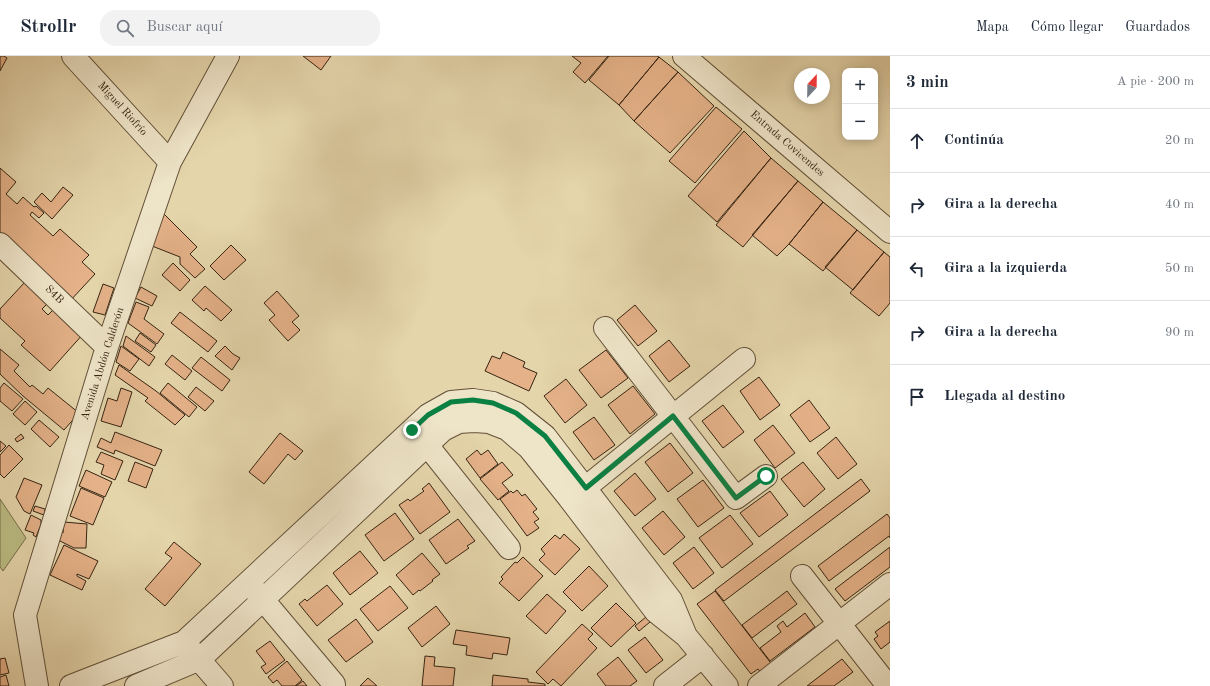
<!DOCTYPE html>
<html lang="es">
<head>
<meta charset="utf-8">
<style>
	:root { --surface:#fff; --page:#f2f2f3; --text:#1f2937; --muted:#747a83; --line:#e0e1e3 }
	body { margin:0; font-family:"Old Standard TT",serif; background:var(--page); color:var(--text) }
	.controls { position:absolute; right:12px; top:12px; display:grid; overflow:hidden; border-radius:8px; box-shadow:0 2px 10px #0003 }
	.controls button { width:36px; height:36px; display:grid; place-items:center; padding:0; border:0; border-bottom:1px solid var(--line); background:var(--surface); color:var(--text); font:20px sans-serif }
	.compass { position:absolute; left:794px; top:12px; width:36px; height:36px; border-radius:50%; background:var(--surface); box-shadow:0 2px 10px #0003; rotate:22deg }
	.stop { position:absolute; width:12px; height:12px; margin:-9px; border:3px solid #0b8043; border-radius:50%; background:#fff }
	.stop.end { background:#0b8043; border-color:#fff; box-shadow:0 1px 4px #0008 }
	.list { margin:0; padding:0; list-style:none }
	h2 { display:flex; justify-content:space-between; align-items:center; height:52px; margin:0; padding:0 16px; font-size:17px }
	h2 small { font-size:13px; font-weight:400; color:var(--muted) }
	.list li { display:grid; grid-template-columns:26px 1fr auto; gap:12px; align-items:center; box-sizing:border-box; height:64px; padding:0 16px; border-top:1px solid var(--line) }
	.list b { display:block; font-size:15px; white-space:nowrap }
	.list em { font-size:13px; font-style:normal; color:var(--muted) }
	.icon { flex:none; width:22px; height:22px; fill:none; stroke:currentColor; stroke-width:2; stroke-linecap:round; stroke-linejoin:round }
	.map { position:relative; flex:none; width:890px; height:630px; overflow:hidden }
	header { display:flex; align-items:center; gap:24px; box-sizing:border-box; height:56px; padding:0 20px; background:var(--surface); border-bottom:1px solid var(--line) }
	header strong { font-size:19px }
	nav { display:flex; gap:22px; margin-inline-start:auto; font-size:14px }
	.search { width:280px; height:36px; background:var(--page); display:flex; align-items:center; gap:10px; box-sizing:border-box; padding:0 14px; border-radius:16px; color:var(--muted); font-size:15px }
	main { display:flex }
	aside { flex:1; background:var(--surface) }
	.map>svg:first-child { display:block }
	.green { fill:#bbbc84; stroke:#79704b }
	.building { fill:#e4b188; stroke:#372412 }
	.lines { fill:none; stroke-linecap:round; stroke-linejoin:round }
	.minor-casing { stroke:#625038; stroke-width:24 }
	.minor { stroke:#eee4c8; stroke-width:22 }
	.route { stroke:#0b8043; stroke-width:5 }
	.labels { text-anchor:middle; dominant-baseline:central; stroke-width:3.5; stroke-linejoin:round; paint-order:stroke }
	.street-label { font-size:11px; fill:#372412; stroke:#eee4c8 }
</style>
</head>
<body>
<header>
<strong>Strollr</strong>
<div class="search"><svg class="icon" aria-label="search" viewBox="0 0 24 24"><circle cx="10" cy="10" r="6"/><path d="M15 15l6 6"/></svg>Buscar aquí</div>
<nav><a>Mapa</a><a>Cómo llegar</a><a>Guardados</a></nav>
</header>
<main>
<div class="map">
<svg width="890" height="630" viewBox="0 0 890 630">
	<rect width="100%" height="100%" fill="#e5d5ab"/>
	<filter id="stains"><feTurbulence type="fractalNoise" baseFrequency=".005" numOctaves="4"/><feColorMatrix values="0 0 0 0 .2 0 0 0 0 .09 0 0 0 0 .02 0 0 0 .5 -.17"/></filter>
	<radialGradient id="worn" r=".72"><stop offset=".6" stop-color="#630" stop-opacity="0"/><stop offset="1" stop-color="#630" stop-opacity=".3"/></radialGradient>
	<!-- green -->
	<path class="green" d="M0,443L26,482L3,515L0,511Z"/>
	<!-- building -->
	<path class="building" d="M0,0H4L7,2L0,15Z
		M303,0H331L321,14Z
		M572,0H608L585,27L573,16L581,7Z
		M609,0H657L659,1L619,49L589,24Z
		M659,1L678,16L634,65L619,49Z
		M678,16L714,50L670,97L634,65Z
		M716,51L742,73L695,127L669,105Z
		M744,75L771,102L717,166L688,140Z
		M771,102L798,125L743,191L716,169Z
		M0,112L16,126L6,138L17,148L23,141L34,151L36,150L44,157L39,162L32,156L30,159L53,180L60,173L89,199L82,206L95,218L69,246L0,184Z
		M798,125L823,146L789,188L777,200L752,179Z
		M63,131L73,139L52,163L34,146L42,137L51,146Z
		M823,146L857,174L823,215L789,188Z
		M164,158L197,191L190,198L205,213L195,222L180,208V201L152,190Z
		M857,174L884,196L853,234L825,211Z
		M231,189L246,204L224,224L210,210Z
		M884,196L890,201V247L879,260L850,237Z
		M173,207L190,224L180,235L162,219Z
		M25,226L48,247L42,253L48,259L55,252L84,277L50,315L21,289L25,285L0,262V253Z
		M103,228L114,232L105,259L93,256Z
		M205,230L232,254L221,265L206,252L204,255L192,244Z
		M141,231L157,240L152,250L135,242Z
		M277,235L299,260L292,266L300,274L288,285L269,264L275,259L264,247Z
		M136,246L149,251L144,263L164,278L157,288L128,267Z
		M635,249L657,275L638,290L617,264Z
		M180,256L217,285L208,296L171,267Z
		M140,277L156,289L151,296L135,285Z
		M126,280L155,301L149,310L123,290Z
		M669,284L690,310L669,326L649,300Z
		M121,290L139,303L130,315L116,306Z
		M225,290L233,298L240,302L232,314L215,300Z
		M0,293L19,309L14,315L30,331L32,329L43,338L48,332L79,357L64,374L23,340L0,318Z
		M606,294L628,322L601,342L579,314Z
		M503,296L525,306L523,311L537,317L529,335L485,315L492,300L500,303Z
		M172,299L192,315L185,324L165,308Z
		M201,301L230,324L222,335L192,312Z
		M119,309L156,335L185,359L175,369L145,345L148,342L115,319Z
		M759,321L780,349L760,364L740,335Z
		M566,323L587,349L565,367L544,340Z
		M4,327L23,343L12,355L0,345V332Z
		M168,327L197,351L189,361L160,337Z
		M633,330L655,358L630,378L608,349Z
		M196,331L214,345L205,355L188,341Z
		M121,332L132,336L121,371L101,365L108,342L117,345Z
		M809,344L830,372L810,386L790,359Z
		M25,345L37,356L25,369L13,358Z
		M723,349L744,376L723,392L702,365Z
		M594,361L615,389L594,404L573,376Z
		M39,364L59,381L50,391L31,373Z
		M773,369L795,397L775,412L754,384Z
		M115,376L162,394L155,410L115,394L114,398L97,391L101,382L111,387Z
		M280,377L303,395L295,404L288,398L264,428L249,416Z
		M21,378L24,382L17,386L15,383Z
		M836,381L857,408L838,423L817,397Z
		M0,385L6,390L0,396Z
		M670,387L693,417L668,436L645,406Z
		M9,389L23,403L4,422L0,418V399Z
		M477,394L481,399L488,394L498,408L480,422L466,403Z
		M101,396L123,405L115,424L101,418L104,409L96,406Z
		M135,406L153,413L146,432L128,425Z
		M502,406L513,419L502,427L509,435L498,444L480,423Z
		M803,406L825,433L804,451L781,423Z
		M86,414L112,426L105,441L79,430Z
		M635,417L656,443L635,460L614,435Z
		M24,422L42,429L30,458L24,455L16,441Z
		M861,423L870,435L724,545L715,534Z
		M703,424L724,452L698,471L677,443Z
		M429,427L450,456L420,478L399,449L408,443L410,445L424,435L422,433Z
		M81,432L104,442L93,469L70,460Z
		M517,434L522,440L525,438L537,453L533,456L539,463L534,466L539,472L527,480L500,443L511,435L513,437Z
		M770,435L788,459L759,481L740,457Z
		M35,450L45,453L44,459L33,455Z
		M663,455L685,481L664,499L642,472Z
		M395,457L414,483L384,505L365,479Z
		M887,458L890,462V482L889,480L829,525L818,510Z
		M31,459L41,464V468L36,481L33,479L34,477L25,474Z
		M730,459L753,488L722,512L699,482Z
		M458,463L475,485L467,490L469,492L446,508L429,484Z
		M64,466L87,468L86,492H74L58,484L62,476L63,477Z
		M564,478L580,493L555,519L539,504L545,498L541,493L555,479L560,483Z
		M174,486L201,508L165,550L145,533L172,502L165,497Z
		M64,489L98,505L89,523L77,518V520L86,525L82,534L50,519Z
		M694,491L714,517L693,533L673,507Z
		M890,491V511L845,545L835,533Z
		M360,495L378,517L350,539L333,517Z
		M422,497L440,518L432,524L433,525L420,535L419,534L413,539L396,519Z
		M523,501L543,520L519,545L499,527L503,523L501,521L515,506L517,507Z
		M589,510L608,530L582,555L563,536Z
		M327,529L343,548L317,570L299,548L305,543L307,545Z
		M390,530L408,552L378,575L360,553Z
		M715,535L777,615L766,623L758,613L751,618L697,548Z
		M787,535L797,548L752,582L742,569Z
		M547,538L566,555L546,578L526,560Z
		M616,547L636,567L611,591L591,572Z
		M436,550L450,568L422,591L408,572Z
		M805,557L815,571L770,605L760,592L781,576L777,570L783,565L787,571Z
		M646,561L650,566L639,575L635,570Z
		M356,563L373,586L346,606L328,584Z
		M890,565V586L881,593L874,583L878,580L875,576Z
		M582,568L593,578L588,583L597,592L561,630L553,623L548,628L536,616Z
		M456,574L510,582L507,599L493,597L492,603L466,599L467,590L453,588Z
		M645,581L663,604L646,617L628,594Z
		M270,585L285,604L266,618L261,611L266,608L256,595Z
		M425,600L435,601L434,610L455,612L453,630H422Z
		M618,601L637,625L630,630H606L597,618Z
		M5,602L9,617L0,619V603Z
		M842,603L853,616L834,630H807Z
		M287,605L302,624L295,630H282L277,624L273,627L268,621Z
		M6,619L9,630H0V621Z
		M493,619L528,623V626L545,628V630H492Z
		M368,622L377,630H360Z
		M303,625L307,630H296Z"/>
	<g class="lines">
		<!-- minor casing -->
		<g class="minor-casing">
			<path id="minor" d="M73,0L170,106
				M684,0L890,176
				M0,188L107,291
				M605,272L736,442L766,420
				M417,379L427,389L509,492
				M573,439L585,432L744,303
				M802,520L888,630
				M254,533L334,628
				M190,593L222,630
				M37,630L25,559L29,546L107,291L170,106L228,0
				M71,630L184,586L428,359L451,346L473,344L493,347L516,357L545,380L671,544L686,580
				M136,630L200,603L443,374L459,366L474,365L489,366L507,373L529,392L569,442L656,556L686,580L727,630
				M665,630L703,600
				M759,630L890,528"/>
		</g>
		<!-- minor -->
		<use href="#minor" class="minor"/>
	</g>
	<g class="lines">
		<!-- route -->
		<path class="route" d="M412,374L428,359L451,346L473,344L493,347L516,357L545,380L586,432L673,360L736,442L766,420"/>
	</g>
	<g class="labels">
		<!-- street labels -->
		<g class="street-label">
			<text transform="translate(122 53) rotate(48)">Miguel Riofrío</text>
			<text transform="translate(787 88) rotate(41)">Entrada Covicendes</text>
			<text transform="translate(54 239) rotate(44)">S4B</text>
			<text transform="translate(103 308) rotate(-72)">Avenida Abdón Calderón</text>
		</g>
	</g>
	<rect width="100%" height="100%" filter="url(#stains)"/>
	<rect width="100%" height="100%" fill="url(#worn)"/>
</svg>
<div class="controls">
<button>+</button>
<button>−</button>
</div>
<svg class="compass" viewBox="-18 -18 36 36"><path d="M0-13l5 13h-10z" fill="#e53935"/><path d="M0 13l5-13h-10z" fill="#747a83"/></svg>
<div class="stop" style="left:766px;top:420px"></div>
<div class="stop end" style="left:412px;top:374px"></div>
</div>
<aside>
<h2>3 min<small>A pie · 200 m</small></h2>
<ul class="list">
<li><svg class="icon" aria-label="ahead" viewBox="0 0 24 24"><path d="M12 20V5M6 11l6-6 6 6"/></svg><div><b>Continúa</b></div><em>20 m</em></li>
<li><svg class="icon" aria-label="right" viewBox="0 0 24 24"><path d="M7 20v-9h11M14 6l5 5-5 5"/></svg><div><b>Gira a la derecha</b></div><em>40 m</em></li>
<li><svg class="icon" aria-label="left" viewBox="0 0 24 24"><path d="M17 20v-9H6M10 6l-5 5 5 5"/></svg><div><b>Gira a la izquierda</b></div><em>50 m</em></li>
<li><svg class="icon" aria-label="right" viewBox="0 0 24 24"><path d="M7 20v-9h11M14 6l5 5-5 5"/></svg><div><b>Gira a la derecha</b></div><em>90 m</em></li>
<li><svg class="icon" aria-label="arrive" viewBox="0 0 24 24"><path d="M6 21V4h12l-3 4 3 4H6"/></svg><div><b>Llegada al destino</b></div></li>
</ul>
</aside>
</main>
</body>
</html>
